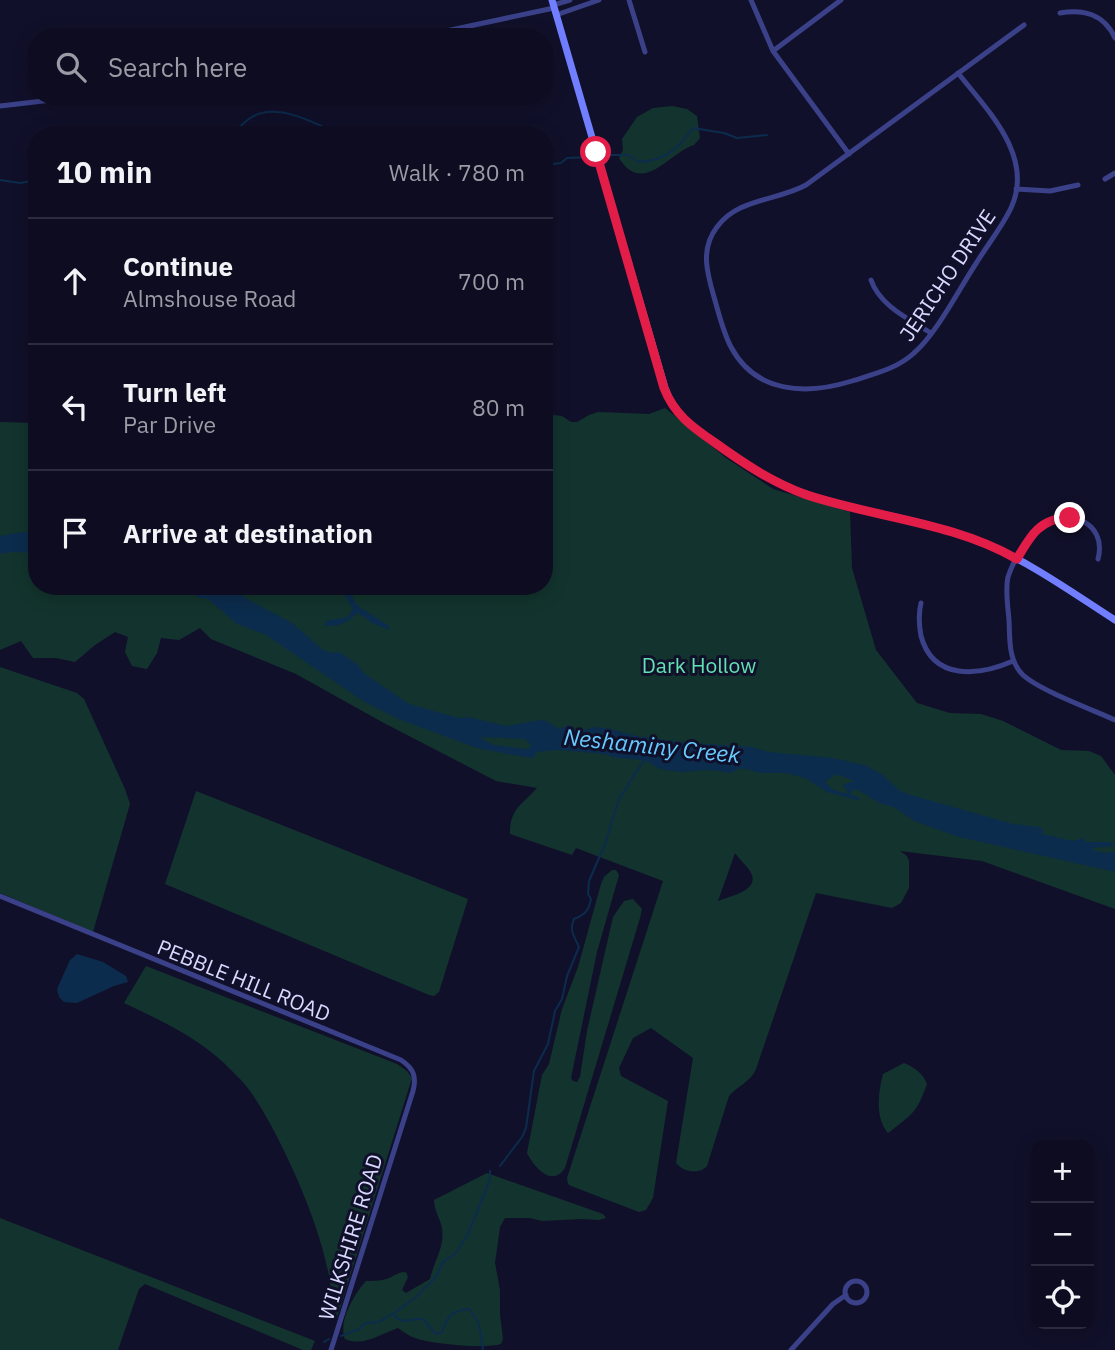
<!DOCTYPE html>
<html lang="en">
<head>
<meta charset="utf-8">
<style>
	:root { --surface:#0d0c20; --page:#161529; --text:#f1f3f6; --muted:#9a9ba5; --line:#2d2c3e }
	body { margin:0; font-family:"IBM Plex Sans",sans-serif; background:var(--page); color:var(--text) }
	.controls { position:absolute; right:21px; bottom:21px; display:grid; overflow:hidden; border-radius:14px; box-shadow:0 4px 18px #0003 }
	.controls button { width:63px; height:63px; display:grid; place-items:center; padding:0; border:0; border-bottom:2px solid var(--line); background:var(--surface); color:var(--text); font:35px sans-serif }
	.stop { position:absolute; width:21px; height:21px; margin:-16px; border:5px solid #e11d48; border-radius:50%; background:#fff }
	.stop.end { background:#e11d48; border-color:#fff; box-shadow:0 2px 7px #0008 }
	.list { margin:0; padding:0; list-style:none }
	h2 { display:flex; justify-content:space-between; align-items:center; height:91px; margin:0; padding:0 28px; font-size:30px }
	h2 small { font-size:23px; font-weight:400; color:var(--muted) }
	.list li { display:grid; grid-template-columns:46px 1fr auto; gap:21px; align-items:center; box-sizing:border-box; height:126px; padding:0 28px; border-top:2px solid var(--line) }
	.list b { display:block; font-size:26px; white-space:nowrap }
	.list p { margin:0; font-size:23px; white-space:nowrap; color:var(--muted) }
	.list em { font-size:23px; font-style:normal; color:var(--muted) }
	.icon { flex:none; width:38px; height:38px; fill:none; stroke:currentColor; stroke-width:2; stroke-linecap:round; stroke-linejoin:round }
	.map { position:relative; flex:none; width:1115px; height:1350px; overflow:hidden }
	.search { position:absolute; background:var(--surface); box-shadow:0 4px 18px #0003; left:28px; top:28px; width:525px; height:77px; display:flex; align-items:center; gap:18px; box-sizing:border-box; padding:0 24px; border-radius:28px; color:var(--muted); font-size:26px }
	.panel { position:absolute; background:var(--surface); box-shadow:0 4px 18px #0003; left:28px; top:126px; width:525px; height:469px; border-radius:28px }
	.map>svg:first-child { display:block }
	.green { fill:#13342e; fill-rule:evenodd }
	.water { fill:#0c2c4d; fill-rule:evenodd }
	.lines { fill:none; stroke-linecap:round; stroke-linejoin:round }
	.stream { stroke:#0c2c4d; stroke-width:2 }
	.street { stroke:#3b4189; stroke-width:5 }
	.secondary { stroke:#707eff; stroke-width:7 }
	.route { stroke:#e11d48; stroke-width:9 }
	.labels { text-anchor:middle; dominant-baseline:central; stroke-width:6; stroke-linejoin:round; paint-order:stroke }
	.street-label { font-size:21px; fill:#d9d9ff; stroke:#11102a }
	.park-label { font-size:21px; fill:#61e2b2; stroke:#11102a }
	.water-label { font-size:23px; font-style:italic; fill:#67cbff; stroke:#11102a }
</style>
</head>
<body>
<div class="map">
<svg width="1115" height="1350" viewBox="0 0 1115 1350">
	<rect width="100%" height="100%" fill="#11102a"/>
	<!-- green -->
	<path class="green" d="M672,106L687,109L697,116L700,138L694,145C671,151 643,197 619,158L623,150L622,139L637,117L653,108Z
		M665,408L726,458L773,489L850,512L852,568L876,650L917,703L950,713L981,714L1003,721L1061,750L1089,751L1101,756L1115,775V909L982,861L900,851L907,856L909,861V888L901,903L892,908L816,893L756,1069C751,1082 737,1086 729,1096L707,1166C699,1175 683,1172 676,1163L693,1058L651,1028L633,1038L619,1068L621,1076L668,1101L653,1198L646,1210L639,1212L571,1186L568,1184L567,1178L663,881L576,848L572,855L510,834C510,808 522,805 537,788L496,781L382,722L296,674L211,639L200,628L179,640L161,638L157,653L147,669L132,666L125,652L128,637L115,632L95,645L75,662L56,658H33L21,641L0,650V422L37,423V586H544V414L562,416L571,422H577L589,415L598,412L649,414ZM735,853C739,859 745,864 750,871C762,890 731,896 718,901Z
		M0,667L77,693L84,699L125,789L130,804L93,932L0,893Z
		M196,791L468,899L439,992L434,996L429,995L165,884Z
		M612,870H616L619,875L597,952L571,1078L573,1081L577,1082L580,1077L587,1031L613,917L624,901L633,899L642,909L640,918L565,1168C552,1188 534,1167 527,1153L542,1075L549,1064L562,1009L578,967L601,884L604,877Z
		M146,966L397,1064L407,1071L412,1078L337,1318L334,1320H329C345,1270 280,1132 250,1091C243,1081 233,1072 224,1063C195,1036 160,1020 124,1003Z
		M904,1063C915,1068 922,1072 927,1084C917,1112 913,1114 888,1133C875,1118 878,1093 883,1074Z
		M487,1173L603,1214L606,1218L599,1220L581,1219L542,1221L530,1218H505L500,1227L495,1263L500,1290V1314L503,1339L501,1344C485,1349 434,1344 418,1339C410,1337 404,1332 398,1328C380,1334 364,1347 345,1339C338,1322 354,1294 366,1281C374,1281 382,1281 389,1278C396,1275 398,1272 406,1272L408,1277L402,1290L406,1293L430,1279C434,1261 445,1247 442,1228C440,1218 434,1210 434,1200Z
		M0,1218L315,1341L311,1350H303L145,1284L139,1289L118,1350H0Z"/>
	<!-- water -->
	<path class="water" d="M23,532H37V553L12,552L0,554V536Z
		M188,586H228L249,600L292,623L323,650L334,653L339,652L357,664L365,674L409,704L459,718L468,717L506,726L540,720L547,721L559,729L570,725L579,731L595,727L607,728L637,736L681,742L752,747L769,752L833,758L867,766L883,775L900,791L911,795L1013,824L1039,827L1044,830L1042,834L1073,841L1083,838L1086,842H1111L1115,846L1092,848L1095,851L1106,853L1115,851V872L959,837L914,821L894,807L878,803L875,799L872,800L869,796L855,789L849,794L859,798L860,801L827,792L805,778L786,773H760L741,768L731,773L710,770L681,772L660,769L644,760L616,758L603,754L559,750L537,752L534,757L530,758L477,748L398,719L363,701L266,635L237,624L208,599L197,597ZM479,737L525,739L532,746L527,749L494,745ZM836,774L854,781L842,785L847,790L846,794L832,789L825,782Z
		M339,586H345L358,606L389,626V630L374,624L358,613C348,621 338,629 324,625L326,621L348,617L353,609Z
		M77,954L103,962L126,976L128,982L114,986L77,1003L64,1002L59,997L57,989L70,960Z"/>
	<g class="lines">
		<!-- stream -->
		<path class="stream" d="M231,135C240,127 250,115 262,113C287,107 319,125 341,135
			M610,155H628L639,162C667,160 677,149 693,128L724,133L737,138L767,135
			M544,165L561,163L567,158L592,157
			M0,180L20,183L37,180
			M500,1166L522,1137L526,1128L534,1071L548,1044L555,1011L562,999L567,976L579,947C574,936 569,930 574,919C585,915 589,910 591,899L588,894L589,881L605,844L619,799L644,760
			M394,1314C401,1326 412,1318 423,1319L436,1334L442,1332C447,1316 453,1310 469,1309L479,1324L483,1350
			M341,1336L359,1329L365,1323L379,1322L394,1313L415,1298L436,1277L443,1262L456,1253L467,1236L490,1180V1171
			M324,1342L329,1339"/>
		<!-- street -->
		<path class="street" d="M629,0L645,52
			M751,0L773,51L849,154
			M553,5L570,0
			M1060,13C1084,9 1104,14 1115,38
			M556,15L599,0
			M418,37L554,8
			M773,51L841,0
			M958,73C987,110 1035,156 1011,208C1002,227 988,244 977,262C959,289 937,333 914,353C897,369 873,374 852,381C807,395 756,394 731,347C723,332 719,314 714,297C707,273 700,249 717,227C738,198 777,201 806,185L1024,25
			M0,106L86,96
			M1105,179L1115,173
			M1016,189L1050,191L1078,185
			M871,280C880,306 909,319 931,333
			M1098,559C1108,521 1065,506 1039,527C1026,537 1013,562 1008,577C1005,590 1008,607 1009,620C1010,640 1008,660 1023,675C1039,690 1093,710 1115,720
			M921,603C918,615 919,625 921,636C933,681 979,676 1013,661
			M0,896L401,1060C413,1068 417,1076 413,1091L331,1350
			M845 1292a11 11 0 1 1 22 0a11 11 0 1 1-22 0Z
			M791,1350L833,1304L846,1295"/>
		<!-- secondary -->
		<path class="secondary" d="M552,0L665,388C674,414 692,427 714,442C743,463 772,483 806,494C862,513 921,519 976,540C1026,559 1070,591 1115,620"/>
	</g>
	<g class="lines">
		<!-- route -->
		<path class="route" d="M596,152L664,388C674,414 692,427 714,442C743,463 773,483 807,495C877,518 952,522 1017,559C1030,536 1041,517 1070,518"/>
	</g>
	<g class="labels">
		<!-- street labels -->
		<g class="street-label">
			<text transform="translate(947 275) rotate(-56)">JERICHO DRIVE</text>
			<text transform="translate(244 980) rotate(22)">PEBBLE HILL ROAD</text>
			<text transform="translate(350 1237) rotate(-73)">WILKSHIRE ROAD</text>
		</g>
		<!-- park labels -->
		<g class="park-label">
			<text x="699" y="665">Dark Hollow</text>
		</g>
		<!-- water labels -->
		<g class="water-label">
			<text transform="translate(652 745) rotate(6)">Neshaminy Creek</text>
		</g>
	</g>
</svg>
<div class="controls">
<button>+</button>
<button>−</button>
<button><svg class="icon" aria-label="locate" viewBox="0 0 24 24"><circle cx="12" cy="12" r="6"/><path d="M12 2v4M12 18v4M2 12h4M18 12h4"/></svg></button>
</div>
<div class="stop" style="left:596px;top:152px"></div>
<div class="stop end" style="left:1070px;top:518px"></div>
<div class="search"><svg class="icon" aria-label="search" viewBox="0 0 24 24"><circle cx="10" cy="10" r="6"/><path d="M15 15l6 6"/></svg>Search here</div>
<section class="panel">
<h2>10 min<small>Walk · 780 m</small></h2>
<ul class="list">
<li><svg class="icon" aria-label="ahead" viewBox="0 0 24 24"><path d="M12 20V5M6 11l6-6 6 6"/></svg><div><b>Continue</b><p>Almshouse Road</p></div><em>700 m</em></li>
<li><svg class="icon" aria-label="left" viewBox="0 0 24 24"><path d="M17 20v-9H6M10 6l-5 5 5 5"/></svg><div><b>Turn left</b><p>Par Drive</p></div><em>80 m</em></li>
<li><svg class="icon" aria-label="arrive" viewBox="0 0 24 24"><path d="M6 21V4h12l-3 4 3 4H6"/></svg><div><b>Arrive at destination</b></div></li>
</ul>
</section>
</div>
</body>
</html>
